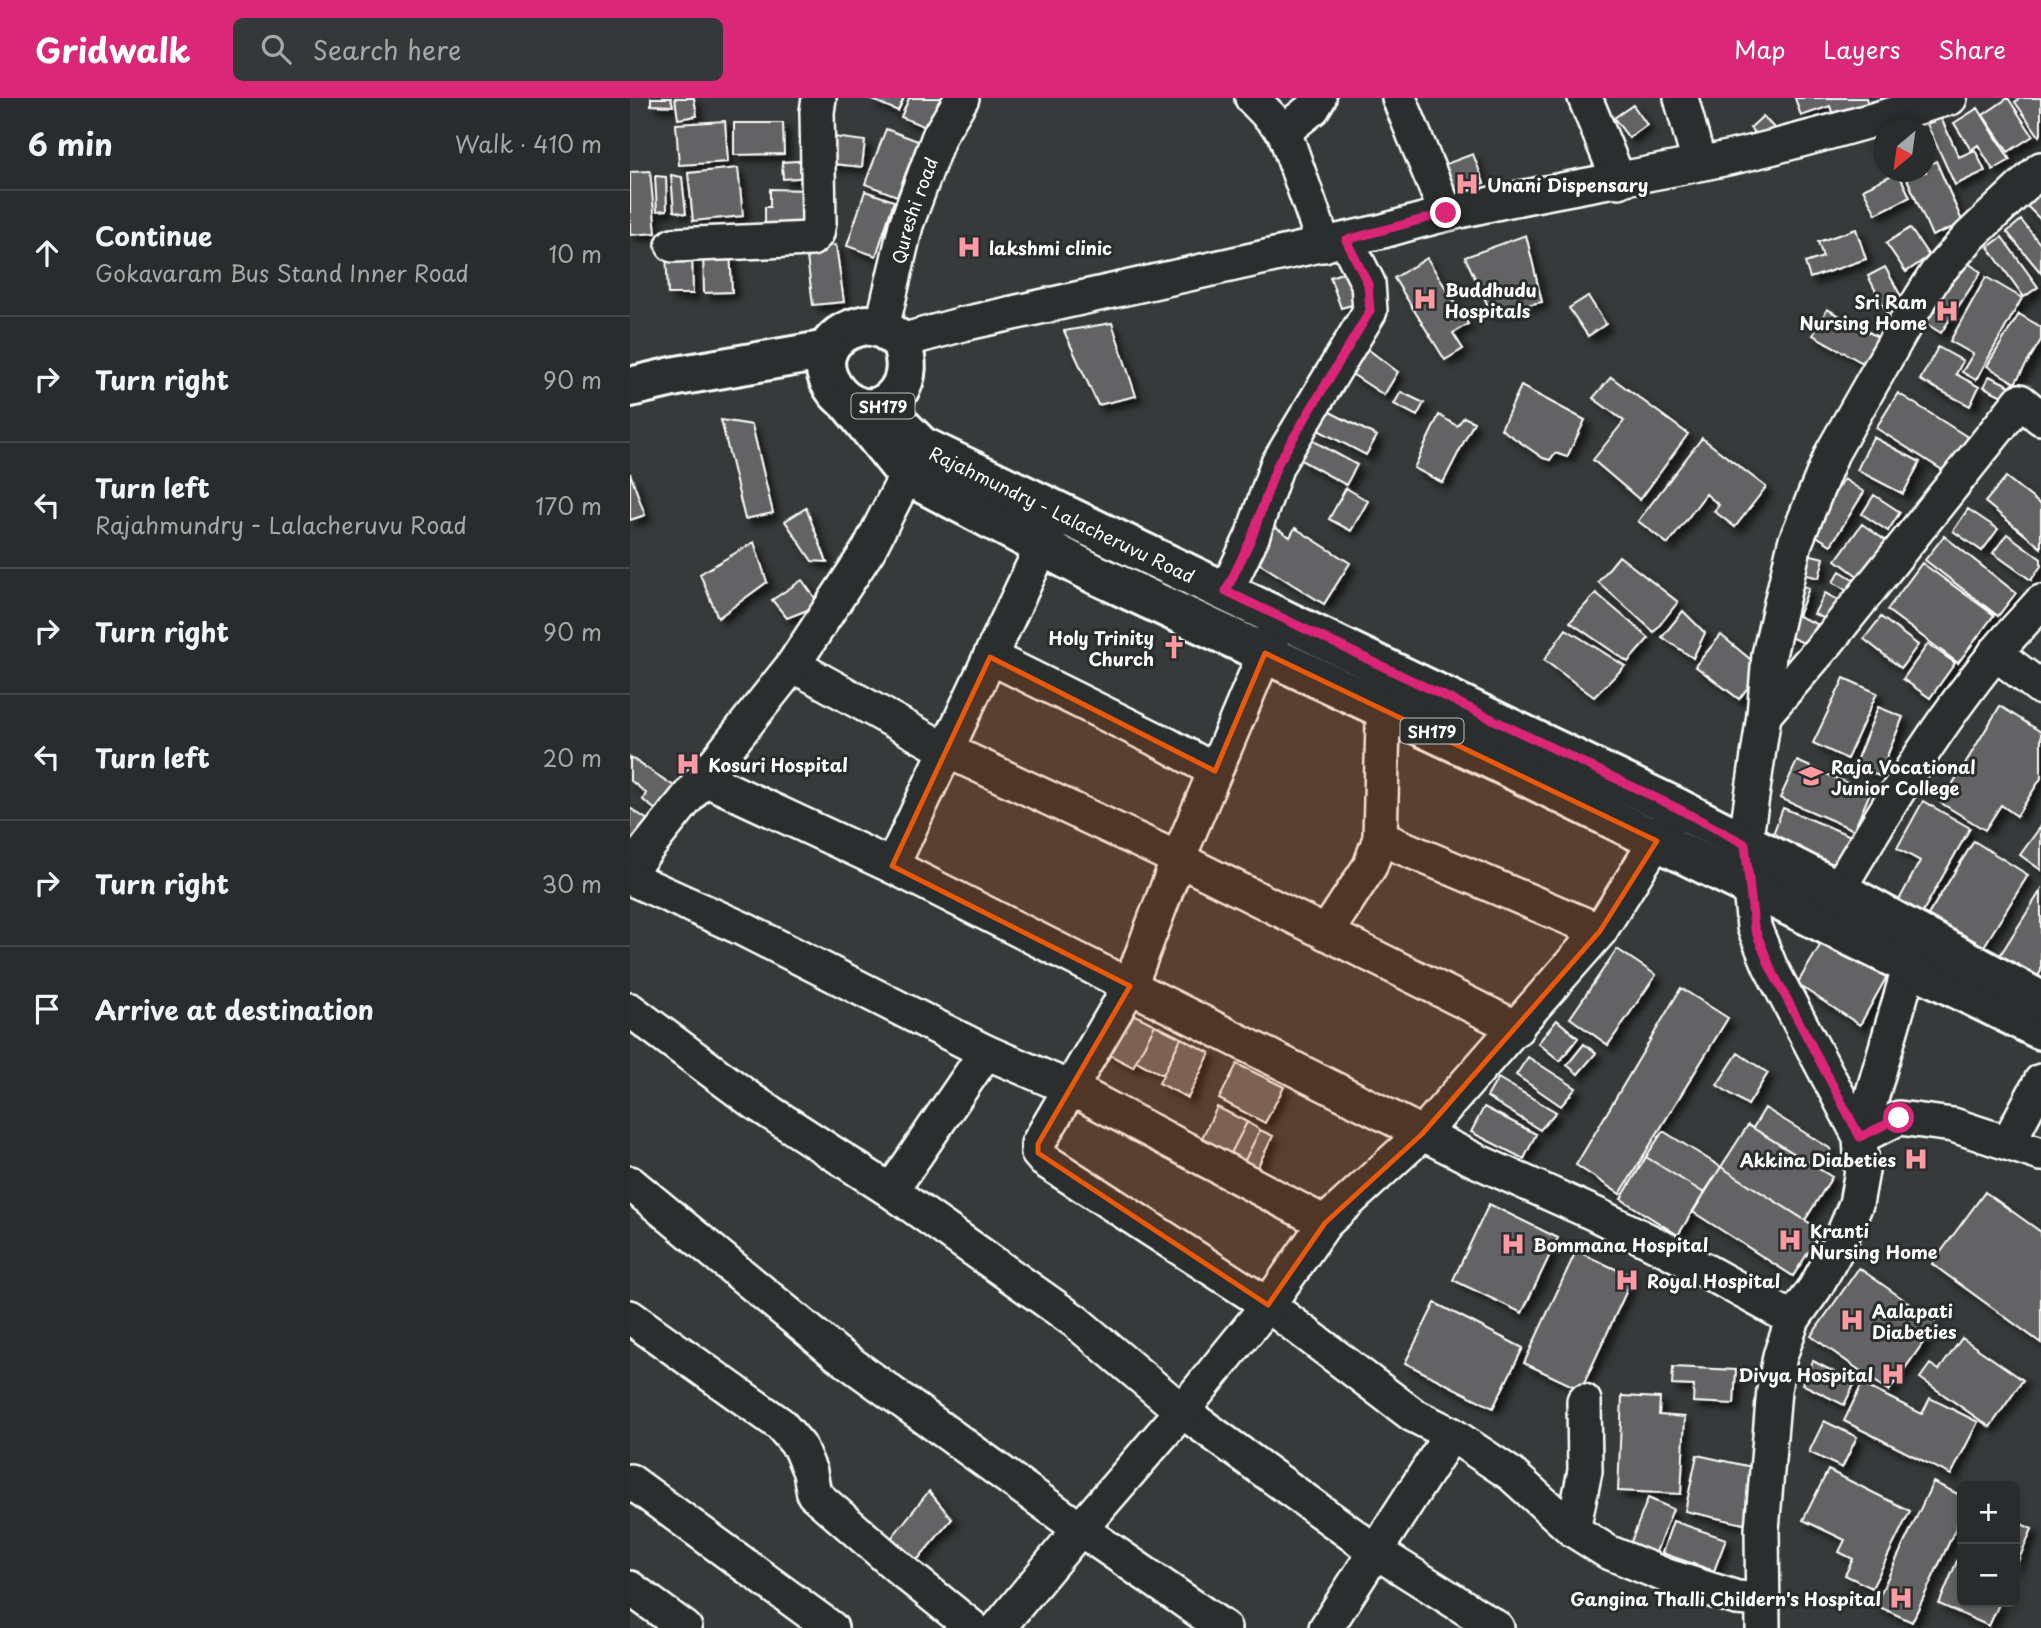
<!DOCTYPE html>
<html lang="en">
<head>
<meta charset="utf-8">
<style>
	:root { --surface:#292c2c; --page:#353838; --text:#f1f3f6; --muted:#a5a7a9; --line:#454848; --accent:#db2777 }
	body { margin:0; font-family:"Playpen Sans",sans-serif; background:var(--page); color:var(--text) }
	.controls { position:absolute; right:21px; bottom:21px; display:grid; overflow:hidden; border-radius:10px; box-shadow:0 4px 10px #0003 }
	.controls button { width:63px; height:63px; display:grid; place-items:center; padding:0; border:0; border-bottom:2px solid var(--line); background:var(--surface); color:var(--text); font:35px sans-serif }
	.compass { position:absolute; left:1243px; top:21px; width:63px; height:63px; border-radius:50%; background:var(--surface); box-shadow:0 4px 10px #0003; rotate:209deg }
	.stop { position:absolute; width:21px; height:21px; margin:-16px; border:5px solid #db2777; border-radius:50%; background:#fff }
	.stop.end { background:#db2777; border-color:#fff; box-shadow:0 2px 7px #0008 }
	.list { margin:0; padding:0; list-style:none }
	h2 { display:flex; justify-content:space-between; align-items:center; height:91px; margin:0; padding:0 28px; font-size:30px }
	h2 small { font-size:23px; font-weight:400; color:var(--muted) }
	.list li { display:grid; grid-template-columns:46px 1fr auto; gap:21px; align-items:center; box-sizing:border-box; height:126px; padding:0 28px; border-top:2px solid var(--line) }
	.list b { display:block; font-size:26px; white-space:nowrap }
	.list p { margin:0; font-size:23px; white-space:nowrap; color:var(--muted) }
	.list em { font-size:23px; font-style:normal; color:var(--muted) }
	.icon { flex:none; width:38px; height:38px; fill:none; stroke:currentColor; stroke-width:2; stroke-linecap:round; stroke-linejoin:round }
	.map { position:relative; flex:none; width:1411px; height:1530px; overflow:hidden }
	header { display:flex; align-items:center; gap:42px; box-sizing:border-box; height:98px; padding:0 35px; background:var(--accent); color:#fff }
	header strong { font-size:33px }
	nav { display:flex; gap:38px; margin-inline-start:auto; font-size:24px }
	.search { width:490px; height:63px; background:var(--page); display:flex; align-items:center; gap:18px; box-sizing:border-box; padding:0 24px; border-radius:10px; color:var(--muted); font-size:26px }
	main { display:flex }
	aside { flex:1; background:var(--surface) }
	.map>svg:first-child { display:block }
	.building { fill:#636465; stroke:#fff; stroke-width:2; filter:url(#shadow) }
	.lines { fill:none; stroke-linecap:round; stroke-linejoin:round }
	.minor-casing { stroke:#fff; stroke-width:38 }
	.major-casing { stroke:#fff; stroke-width:44 }
	.minor { stroke:#2a2d2e; stroke-width:33 }
	.major { stroke:#2a2d2e; stroke-width:38 }
	.route { stroke:#db2777; stroke-width:9 }
	.marked { fill:#e8590c; fill-opacity:0.2; stroke:#e8590c; stroke-width:5; stroke-linejoin:round }
	.labels { text-anchor:middle; dominant-baseline:central; stroke-width:6; stroke-linejoin:round; paint-order:stroke }
	.shield { fill:#2a2d2e; stroke:#bfc0c0; stroke-width:2 }
	.shield-label { font-size:16px; font-weight:bold; fill:#fff }
	.poi-label { font-size:18px; font-weight:bold; fill:#fff; stroke:#2a2d2e; text-anchor:start }
	.street-label { font-size:18px; fill:#fff; stroke:#2a2d2e }
</style>
</head>
<body>
<header>
<strong>Gridwalk</strong>
<div class="search"><svg class="icon" aria-label="search" viewBox="0 0 24 24"><circle cx="10" cy="10" r="6"/><path d="M15 15l6 6"/></svg>Search here</div>
<nav><a>Map</a><a>Layers</a><a>Share</a></nav>
</header>
<main>
<aside>
<h2>6 min<small>Walk · 410 m</small></h2>
<ul class="list">
<li><svg class="icon" aria-label="ahead" viewBox="0 0 24 24"><path d="M12 20V5M6 11l6-6 6 6"/></svg><div><b>Continue</b><p>Gokavaram Bus Stand Inner Road</p></div><em>10 m</em></li>
<li><svg class="icon" aria-label="right" viewBox="0 0 24 24"><path d="M7 20v-9h11M14 6l5 5-5 5"/></svg><div><b>Turn right</b></div><em>90 m</em></li>
<li><svg class="icon" aria-label="left" viewBox="0 0 24 24"><path d="M17 20v-9H6M10 6l-5 5 5 5"/></svg><div><b>Turn left</b><p>Rajahmundry - Lalacheruvu Road</p></div><em>170 m</em></li>
<li><svg class="icon" aria-label="right" viewBox="0 0 24 24"><path d="M7 20v-9h11M14 6l5 5-5 5"/></svg><div><b>Turn right</b></div><em>90 m</em></li>
<li><svg class="icon" aria-label="left" viewBox="0 0 24 24"><path d="M17 20v-9H6M10 6l-5 5 5 5"/></svg><div><b>Turn left</b></div><em>20 m</em></li>
<li><svg class="icon" aria-label="right" viewBox="0 0 24 24"><path d="M7 20v-9h11M14 6l5 5-5 5"/></svg><div><b>Turn right</b></div><em>30 m</em></li>
<li><svg class="icon" aria-label="arrive" viewBox="0 0 24 24"><path d="M6 21V4h12l-3 4 3 4H6"/></svg><div><b>Arrive at destination</b></div></li>
</ul>
</aside>
<div class="map">
<svg width="1411" height="1530" viewBox="0 0 1411 1530">
	<defs>
		<filter id="shadow"><feDropShadow dx="6" dy="6" stdDeviation="3.5" flood-color="#0009"/></filter>
	</defs>
	<rect width="100%" height="100%" fill="#373a3b"/>
	<filter id="ink" filterUnits="userSpaceOnUse"><feTurbulence type="fractalNoise" baseFrequency=".0143" numOctaves="2"/><feDisplacementMap in="SourceGraphic" scale="14" xChannelSelector="R" yChannelSelector="G"/><feConvolveMatrix kernelMatrix="1 2 1 2 8 2 1 2 1" color-interpolation-filters="sRGB"/></filter>
	<g filter="url(#ink)">
		<!-- building -->
		<path class="building" d="M21,0H41L43,8L21,7Z
			M45,0H64L67,18L48,21Z
			M238,0H274L268,13Z
			M279,0H316L303,32L271,19Z
			M1165,0H1236L1242,18L1207,29L1200,8L1171,18Z
			M1378,0L1403,38L1378,54L1353,17Z
			M1390,0H1411V36L1409,38L1385,4Z
			M1003,7L1017,27L999,40L984,20Z
			M1348,10L1380,62L1363,72L1348,47L1341,52L1324,25Z
			M1133,18L1144,30L1131,42L1120,30Z
			M1311,20L1329,59L1345,52L1355,73L1325,87L1297,26Z
			M95,23L98,64L49,67L46,26Z
			M104,25H153L154,56L104,57Z
			M256,31L288,43L267,98L235,86Z
			M196,38L235,43L232,69L193,65Z
			M843,56L854,85L816,99L805,70Z
			M182,62V79L153,81L152,64Z
			M1306,63L1333,125L1302,138L1275,76L1296,74V68Z
			M108,70L113,118L63,123L58,75Z
			M20,73L26,135L0,137V74Z
			M1268,74L1280,99L1246,116L1233,91Z
			M41,77L52,79L56,116L44,113Z
			M25,78L36,79L37,112L27,113Z
			M140,91L176,92V129H135V109H140Z
			M235,93L264,103L246,158L217,148Z
			M1411,93V122L1396,107Z
			M1391,122L1411,147V175L1377,134Z
			M1280,130L1299,158L1276,174L1256,145Z
			M1226,131L1236,161L1180,180L1175,165L1193,159L1188,144Z
			M896,137L912,204L861,214L835,159Z
			M1372,139L1408,189L1394,199L1358,149Z
			M206,147L214,204L183,207L176,151Z
			M100,150L102,194L74,195L73,151Z
			M62,153L63,196H38L36,154Z
			M797,160L838,226L823,235L833,251L815,262L764,180Z
			M1335,163L1351,174L1311,235L1295,225Z
			M1255,169L1278,211L1260,221L1238,178Z
			M718,173L729,205L711,210L700,179Z
			M1356,179L1392,200L1346,282L1332,274L1343,256L1320,243Z
			M958,198L976,226L958,238L939,210Z
			M1197,211L1255,243L1240,269L1183,237Z
			M1389,216L1411,229V242L1385,285L1357,268Z
			M482,225L506,298L468,307L434,233Z
			M735,249L768,274L754,297L719,274Z
			M1308,249L1333,263L1326,276L1349,289L1340,308L1290,282Z
			M1359,278L1389,292L1384,304L1354,289Z
			M981,279L1058,336L1010,402L963,362L994,323L963,300Z
			M891,288L955,322L937,359L925,355L920,362L913,360L871,331Z
			M771,294L794,305L787,318L764,306Z
			M1268,295L1344,343L1322,378L1246,330Z
			M698,313L747,338L736,357L688,332Z
			M809,317L827,328L834,319L844,324L813,385L784,370Z
			M91,322L122,327L143,415L115,421Z
			M1243,339L1290,364L1273,396L1227,372Z
			M1072,340L1136,389L1105,429L1084,413L1089,407L1076,396L1038,446L1008,423Z
			M680,341L727,367L716,387L669,361Z
			M0,375L15,417L0,422Z
			M1376,379L1411,407V450L1355,404Z
			M1214,381L1234,394L1201,447L1180,434Z
			M716,390L738,403L721,433L699,421Z
			M1244,397L1270,414L1258,433L1232,416Z
			M176,410L197,464L182,463L155,423Z
			M1338,411L1368,431L1352,453L1323,433Z
			M640,426L660,439L665,430L720,465L694,506L619,459Z
			M1232,426L1256,443L1229,479L1206,462Z
			M1377,436L1411,461V468L1401,482L1363,455Z
			M1314,438L1386,495L1368,518L1295,462Z
			M124,444L137,484L88,520L70,476Z
			M1177,456L1194,460L1189,480L1173,476Z
			M989,458L1048,504L1024,534L968,484Z
			M1292,465L1364,517L1328,565L1257,512Z
			M1210,473L1226,483L1219,494L1203,484Z
			M172,482L190,507L157,520L142,502Z
			M1166,485L1179,490L1168,518L1187,526L1179,547L1147,534Z
			M966,495L1019,540L998,564L940,524Z
			M1195,495L1210,503L1200,523L1184,516Z
			M1053,513L1075,535L1063,560L1032,539Z
			M1251,519L1288,547L1271,570L1234,541Z
			M936,531L995,568L964,599L914,562Z
			M1091,537L1132,571L1109,601L1065,568Z
			M1298,546L1325,565L1300,600L1273,581Z
			M1214,580L1247,595L1217,661L1183,645Z
			M1370,608L1411,634V680L1387,718L1371,707L1355,732L1311,705Z
			M1248,609L1273,619L1249,678L1224,668Z
			M0,659L50,692L31,716L13,702L16,695L0,682Z
			M1167,663L1240,695L1224,732L1150,700Z
			M1293,703L1340,730L1292,815L1269,802L1290,763L1267,750Z
			M0,710L28,729L8,745L0,741Z
			M1153,710L1221,738L1207,771L1140,744Z
			M1411,728V772L1390,757Z
			M1344,743L1398,777L1353,850L1298,817Z
			M1411,792V873L1401,890L1364,867Z
			M1197,836L1262,869L1230,927L1167,886Z
			M987,851L1026,877L978,947L940,920Z
			M1051,890L1098,920L990,1096L946,1067Z
			M495,912L525,927L503,969L474,954Z
			M927,922L948,940L930,963L908,945Z
			M525,927L551,940L533,977L506,963Z
			M551,940L580,955L558,1000L529,985Z
			M954,946L966,955L948,976L937,967Z
			M1108,955L1138,975L1118,1007L1087,987Z
			M898,959L946,990L931,1008L886,977Z
			M607,966L654,989L635,1025L589,1001Z
			M868,980L926,1014L910,1032L857,999Z
			M587,1009L617,1024L595,1067L566,1052Z
			M854,1009L906,1036L894,1061L841,1034Z
			M1135,1010L1201,1051L1189,1071L1123,1030Z
			M617,1024L630,1032L609,1074L595,1067Z
			M1118,1027L1202,1079L1175,1122L1091,1069Z
			M630,1032L643,1038L622,1080L609,1074Z
			M1033,1033L1091,1069L1074,1095L1016,1059Z
			M1016,1059L1074,1095L1048,1137L991,1101Z
			M1091,1069L1192,1133L1163,1178L1063,1114Z
			M1355,1094L1411,1134V1245L1302,1166Z
			M859,1106L928,1140L892,1215L823,1182Z
			M946,1153L1003,1179L951,1292L894,1265Z
			M1229,1170L1307,1225L1259,1293L1181,1238Z
			M805,1205L893,1250L863,1310L775,1265Z
			M1332,1240L1393,1282L1360,1329L1290,1280L1300,1266L1309,1272Z
			M1183,1263L1225,1285L1214,1307L1172,1286Z
			M1043,1269L1106,1272L1104,1306L1063,1304L1064,1288L1042,1287Z
			M1232,1286L1292,1316L1300,1300L1348,1324L1321,1377L1214,1323Z
			M992,1298L1030,1300L1029,1317L1055,1319L1051,1396L988,1393Z
			M1194,1323L1227,1339L1212,1370L1179,1354Z
			M1067,1357L1131,1371L1118,1427L1055,1413Z
			M1198,1372L1280,1413L1242,1490L1215,1477L1223,1461L1209,1454L1215,1442L1173,1422Z
			M1303,1384L1332,1398V1417L1282,1524L1245,1507Z
			M299,1393L322,1421L283,1467L259,1443Z
			M1018,1400L1043,1411L1024,1459L999,1449Z
			M1043,1423L1096,1441L1084,1473L1032,1455Z
			M1385,1423L1402,1431L1385,1470Z
			M1332,1451V1504H1370L1359,1528L1309,1506Z"/>
		<g class="lines">
			<!-- minor casing -->
			<g class="minor-casing">
				<g id="minor">
					<path d="M622,0L654,33L694,147"/>
					<path d="M769,0L816,115"/>
					<path d="M955,0L989,83"/>
					<path d="M1051,0L1069,65"/>
					<path d="M654,33L683,10L689,0"/>
					<path d="M43,147L181,141L187,135L189,124L187,14L189,0"/>
					<path id="s1" d="M252,230L276,127L309,38L332,0"/>
					<path d="M271,243L333,226L753,133C864,100 980,85 1093,61C1169,45 1244,21 1320,0"/>
					<path d="M596,493L622,439L647,367L740,213L738,185L716,142"/>
					<path d="M645,531L548,761L500,888L408,1046V1055L414,1062L638,1207L783,1317L821,1336L881,1376L943,1432L978,1454L1037,1478L1107,1500L1133,1502"/>
					<path d="M1365,555L1411,590"/>
					<path d="M360,559L536,646L585,673"/>
					<path d="M163,567L316,652L548,761L887,930"/>
					<path d="M1134,617L1199,542L1390,303L1411,320"/>
					<path d="M75,681L262,768L845,1062L965,1116L1045,1156L1163,1221"/>
					<path d="M750,740L970,833"/>
					<path d="M262,768L423,425"/>
					<path d="M0,772L163,567L239,451L289,353"/>
					<path d="M0,780L111,830L356,954L440,990L695,1125"/>
					<path d="M1208,792C1256,711 1305,629 1365,556C1379,538 1396,521 1411,504"/>
					<path d="M696,835L740,768L750,740L754,586"/>
					<path d="M0,912L121,1002L261,1093L445,1223L552,1313L745,1453L867,1530"/>
					<path d="M1230,1039L1287,843"/>
					<path d="M1230,1039L1269,1020L1323,1027L1411,1056"/>
					<path d="M1378,1045L1411,983"/>
					<path d="M0,1085L206,1255L450,1431L594,1530"/>
					<path d="M261,1093L356,954"/>
					<path d="M0,1219L150,1326L169,1348L180,1374L184,1396L275,1475L343,1530"/>
					<path d="M0,1383L201,1530"/>
					<path d="M943,1432L955,1373L954,1303"/>
					<path d="M0,1490L55,1530"/>
					<path d="M368,1530L450,1431L552,1313L638,1207L695,1125L792,1036L970,833L1040,721"/>
					<path d="M696,1530L821,1336"/>
					<path d="M1133,1530L1132,1431L1144,1292L1150,1258L1163,1221L1185,1190L1208,1149L1226,1106L1232,1073L1230,1039L1140,868L1124,829L1115,746L1134,617L1139,557L1165,445L1202,355L1278,221L1306,176L1340,138L1411,71"/>
				</g>
			</g>
			<!-- major casing -->
			<g class="major-casing">
				<g id="major">
					<path d="M236,227L252,230L271,243C277,262 279,278 267,295C225,349 147,245 236,227Z"/>
					<path d="M0,289L47,278L198,252"/>
					<path d="M218,304L277,377L465,476L857,659L1411,932"/>
					<path id="s2" d="M252,309L291,348L1047,710L1208,792L1411,903"/>
				</g>
			</g>
			<!-- minor -->
			<use href="#minor" class="minor"/>
			<!-- major -->
			<use href="#major" class="major"/>
		</g>
	</g>
	<g class="lines" filter="url(#ink)">
		<!-- route -->
		<path class="route" d="M816,115L716,142L738,186L740,213L647,367L622,439L596,493L1047,710L1115,746L1124,829L1140,869L1230,1039L1269,1020"/>
	</g>
	<!-- marked area -->
	<path class="marked" d="M635,555L1027,743L970,833L792,1036L695,1125L638,1207L408,1055V1046L500,888L262,768L360,559L585,673Z"/>
	<!-- icons -->
	<defs>
		<g id="hospital-bare" transform="scale(1.89)"><path d="M-5-5h3v3.5h4V-5h3V5h-3V1.5h-4V5h-3Z" fill="#ff9aa2" stroke="#2a2d2e" stroke-width="2.5" paint-order="stroke"/></g>
		<g id="church-bare" transform="scale(1.89)"><path d="M-1.2-6h2.4v3.5h3.3v2.4h-3.3V6h-2.4V-.1h-3.3v-2.4h3.3Z" fill="#ff9aa2" stroke="#2a2d2e" stroke-width="2.5" paint-order="stroke"/></g>
		<g id="university-bare" transform="scale(1.89)"><path d="M0-5L7-2L0 1L-7-2ZM-4 1L0 2.5L4 1V4Q0 6-4 4Z" fill="#ff9aa2" stroke="#2a2d2e" stroke-width="2.5" paint-order="stroke"/></g>
	</defs>
	<g fill-rule="evenodd">
		<use href="#hospital-bare" x="837" y="86"/>
		<use href="#hospital-bare" x="339" y="149"/>
		<use href="#hospital-bare" x="795" y="201"/>
		<use href="#hospital-bare" x="1317" y="213"/>
		<use href="#church-bare" x="544" y="549"/>
		<use href="#hospital-bare" x="58" y="666"/>
		<use href="#university-bare" x="1181" y="678"/>
		<use href="#hospital-bare" x="1286" y="1061"/>
		<use href="#hospital-bare" x="1160" y="1142"/>
		<use href="#hospital-bare" x="883" y="1146"/>
		<use href="#hospital-bare" x="997" y="1182"/>
		<use href="#hospital-bare" x="1222" y="1222"/>
		<use href="#hospital-bare" x="1263" y="1276"/>
		<use href="#hospital-bare" x="1271" y="1500"/>
	</g>
	<g class="labels">
		<!-- shield labels -->
		<g class="shield">
			<rect x="221.5" y="295.5" width="63" height="25" rx="5"/>
			<rect x="770.5" y="620.5" width="63" height="25" rx="5"/>
		</g>
		<g class="shield-label">
			<text x="253" y="308">SH179</text>
			<text x="802" y="633">SH179</text>
		</g>
		<!-- poi labels -->
		<g class="poi-label">
			<text x="857" y="86">Unani Dispensary</text>
			<text x="359" y="149">lakshmi clinic</text>
			<text x="815" y="191">Buddhudu<tspan x="815" dy="21">Hospitals</tspan></text>
			<text x="1297" y="203" text-anchor="end">Sri Ram<tspan x="1297" dy="21">Nursing Home</tspan></text>
			<text x="524" y="539" text-anchor="end">Holy Trinity<tspan x="524" dy="21">Church</tspan></text>
			<text x="78" y="666">Kosuri Hospital</text>
			<text x="1201" y="668">Raja Vocational<tspan x="1201" dy="21">Junior College</tspan></text>
			<text x="1266" y="1061" text-anchor="end">Akkina Diabeties</text>
			<text x="1180" y="1132">Kranti<tspan x="1180" dy="21">Nursing Home</tspan></text>
			<text x="903" y="1146">Bommana Hospital</text>
			<text x="1017" y="1182">Royal Hospital</text>
			<text x="1242" y="1212">Aalapati<tspan x="1242" dy="21">Diabeties</tspan></text>
			<text x="1243" y="1276" text-anchor="end">Divya Hospital</text>
			<text x="1251" y="1500" text-anchor="end">Gangina Thalli Childern's Hospital</text>
		</g>
		<!-- street labels -->
		<g class="street-label">
			<text stroke="none"><textPath href="#s1" startOffset="122">Qureshi road</textPath></text>
			<text stroke="none"><textPath href="#s2" startOffset="212">Rajahmundry - Lalacheruvu Road</textPath></text>
		</g>
	</g>
</svg>
<div class="controls">
<button>+</button>
<button>−</button>
</div>
<svg class="compass" viewBox="-18 -18 36 36"><path d="M0-13l5 13h-10z" fill="#e53935"/><path d="M0 13l5-13h-10z" fill="#a5a7a9"/></svg>
<div class="stop" style="left:1269px;top:1020px"></div>
<div class="stop end" style="left:816px;top:115px"></div>
</div>
</main>
</body>
</html>
